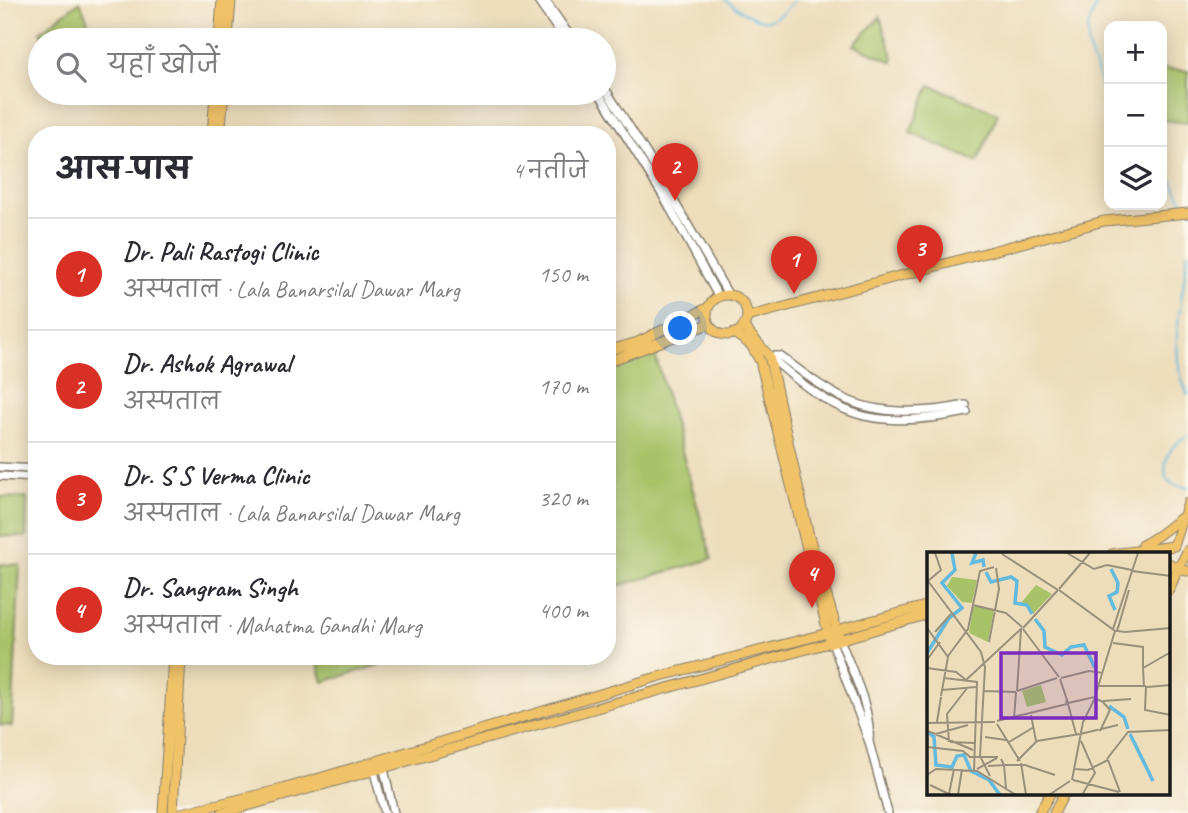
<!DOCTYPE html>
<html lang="hi">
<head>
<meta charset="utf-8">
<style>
	:root { --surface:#fff; --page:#f2f2f3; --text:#2b2b33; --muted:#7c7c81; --line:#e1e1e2; --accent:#d93025 }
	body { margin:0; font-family:Caveat,"Playpen Sans Deva",sans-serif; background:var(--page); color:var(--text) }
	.controls { position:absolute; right:21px; top:21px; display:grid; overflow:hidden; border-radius:14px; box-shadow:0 4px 18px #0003 }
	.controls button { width:63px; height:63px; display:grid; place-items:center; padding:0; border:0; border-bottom:2px solid var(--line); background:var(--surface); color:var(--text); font:35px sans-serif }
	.you { position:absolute; left:681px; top:329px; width:24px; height:24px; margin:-18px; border:5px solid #fff; border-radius:50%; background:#1a73e8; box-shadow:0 0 0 10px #1a73e833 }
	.badge { display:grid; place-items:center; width:46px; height:46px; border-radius:50%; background:var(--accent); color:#fff; font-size:23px; font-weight:700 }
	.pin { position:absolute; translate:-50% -58px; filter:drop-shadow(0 2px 4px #0008) }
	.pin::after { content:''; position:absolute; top:37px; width:24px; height:21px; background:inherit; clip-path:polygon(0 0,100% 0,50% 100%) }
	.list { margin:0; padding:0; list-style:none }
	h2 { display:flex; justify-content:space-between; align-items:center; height:91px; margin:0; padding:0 28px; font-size:30px }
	h2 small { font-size:23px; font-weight:400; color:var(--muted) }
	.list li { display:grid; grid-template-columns:46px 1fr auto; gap:21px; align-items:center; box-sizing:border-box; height:112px; padding:0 28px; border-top:2px solid var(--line) }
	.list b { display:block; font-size:26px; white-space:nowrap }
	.list p { margin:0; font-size:23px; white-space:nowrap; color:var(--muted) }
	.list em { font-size:23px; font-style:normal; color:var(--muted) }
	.icon { flex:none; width:38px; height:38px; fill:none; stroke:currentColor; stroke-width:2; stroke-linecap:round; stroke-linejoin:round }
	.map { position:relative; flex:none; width:1188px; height:813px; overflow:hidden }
	.search { position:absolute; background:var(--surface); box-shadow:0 4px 18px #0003; left:28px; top:28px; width:588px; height:77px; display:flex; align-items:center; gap:18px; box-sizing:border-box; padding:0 24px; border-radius:38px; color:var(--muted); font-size:26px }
	.panel { position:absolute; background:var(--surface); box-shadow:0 4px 18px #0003; left:28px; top:126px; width:588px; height:539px; border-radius:28px }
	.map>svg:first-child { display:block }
	.green { fill:#a8c268; stroke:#626f42; stroke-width:2 }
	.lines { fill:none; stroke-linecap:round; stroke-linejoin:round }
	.stream { stroke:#62badf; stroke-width:2 }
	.minor-casing { stroke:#847c6c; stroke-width:10 }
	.major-casing { stroke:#847c6c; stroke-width:11 }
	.minor { stroke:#fff; stroke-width:7 }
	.major { stroke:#f1c369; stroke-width:9 }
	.inset-river { fill:none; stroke:#62badf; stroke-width:3.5 }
	.inset-road { fill:none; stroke:#99907b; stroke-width:2 }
	.view { fill:#7b2cbf; fill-opacity:0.15; stroke:#7b2cbf; stroke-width:3.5 }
	.inset-edge { fill:none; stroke:#1c1c1c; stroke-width:3.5 }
</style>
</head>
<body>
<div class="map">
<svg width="1188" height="813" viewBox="0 0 1188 813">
	<rect width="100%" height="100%" fill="#fbf7ec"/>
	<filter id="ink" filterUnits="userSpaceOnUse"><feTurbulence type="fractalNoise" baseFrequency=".0143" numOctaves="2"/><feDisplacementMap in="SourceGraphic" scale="14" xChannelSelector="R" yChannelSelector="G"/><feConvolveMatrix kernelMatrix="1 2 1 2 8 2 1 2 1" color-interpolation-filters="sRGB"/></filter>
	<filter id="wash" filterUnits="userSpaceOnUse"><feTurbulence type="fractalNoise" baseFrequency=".00686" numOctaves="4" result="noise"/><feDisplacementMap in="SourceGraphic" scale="28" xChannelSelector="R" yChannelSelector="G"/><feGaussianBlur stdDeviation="1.57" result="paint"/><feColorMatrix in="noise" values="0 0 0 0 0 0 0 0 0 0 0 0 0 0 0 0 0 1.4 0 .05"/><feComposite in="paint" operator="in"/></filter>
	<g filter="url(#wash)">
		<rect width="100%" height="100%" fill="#edddbb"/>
		<!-- green -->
		<path class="green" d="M80,1L88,22L55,40H45L40,32Z
			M880,17L893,57V62L854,45Z
			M1162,69L1188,71V123L1162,120Z
			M930,85L998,113L978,162L910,133Z
			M654,351L712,559L607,589V364Z
			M0,497L27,498L26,537L0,536Z
			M0,564L20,565L12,726L0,725Z
			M316,656H408L323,682Z"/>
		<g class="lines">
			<!-- stream -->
			<path class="stream" d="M725,0C754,19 769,34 794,0
				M1098,0L1088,27V46L1109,108
				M1162,170L1172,181L1186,208
				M1188,252C1183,299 1166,351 1188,395
				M1188,435C1170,446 1163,457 1166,479L1174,485L1188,487"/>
		</g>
	</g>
	<g filter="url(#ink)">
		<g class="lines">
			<!-- minor casing -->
			<g class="minor-casing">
				<path id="minor" d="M537,0L565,40
					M545,0L573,40
					M604,87L648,156L728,294
					M599,93L665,199L718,296
					M769,356C793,377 824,403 854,413C888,425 933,419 967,412
					M769,356H780C800,370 821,388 843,398C879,416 928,413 966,405
					M0,467L37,469
					M0,476L37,478
					M840,639C851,670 872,708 869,741
					M832,642L869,742L888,813
					M384,769L394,813
					M374,772L385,813"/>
			</g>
			<!-- major casing -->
			<g class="major-casing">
				<path id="major" d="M219,40L222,0
					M228,40L231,0
					M212,135L215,93
					M220,135L224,93
					M707 315a20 20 0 1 1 40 0a20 20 0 1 1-40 0Z
					M747,317L1104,221L1188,213
					M743,326L769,356L809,536L837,630L929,605
					M607,351L638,342L707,308
					M607,362L709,324
					M1142,545C1159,537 1169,526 1184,516
					M1112,554L1174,546L1188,503
					M1169,563L1178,569L1188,550
					M1169,590L1178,569L1188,571
					M840,639L837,630L828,633L832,642L929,614
					M163,813L173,656
					M173,813L181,656
					M181,813L283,789L657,677L828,633L760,361L751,345L734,333
					M222,813L832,642
					M1039,813L1050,794
					M1054,813L1064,794"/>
			</g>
			<!-- minor -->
			<use href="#minor" class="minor"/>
			<!-- major -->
			<use href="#major" class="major"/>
		</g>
	</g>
	<!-- overview -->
	<g transform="translate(927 552)">
		<rect width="243" height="243" fill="#edddbb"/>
		<path d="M25,25L50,28L45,51L35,50L20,34ZM109,33L125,42L106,62L100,52H93ZM46,54L67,57L61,90L42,81ZM114,133L119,150L100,155L95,139Z" fill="#a8c268"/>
		<path class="inset-river" d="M49,1L45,11L56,8L57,15M184,17L191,31L190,40L182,44L188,58M59,20L64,30L84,25L90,29L88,51L100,53L105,62M108,67L117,79L118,95L135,103L144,95L157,93L168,116M0,101L22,66L35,56L15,31L28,18L25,1M182,154L197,165L201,177M2,181L7,185L9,213L25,215L30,204L37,203L44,219L62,228L73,243M203,182L226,229"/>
		<path class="inset-road" d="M8,1L14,18L1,29L54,100L58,115L53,204L63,224M140,1L167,17L180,13M75,2L131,38M180,13L205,18M205,19L244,24M132,37L163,1M132,38L188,79L168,145L141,151L133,127M46,53L79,61L95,75M191,75L190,79L198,80L244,76M0,76L21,105L14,144M96,76L131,38M191,76L202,38M96,77L132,125M186,77L211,1M8,80L24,62M62,90L72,37L69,16M186,91L216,95V116M21,104L41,77L53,19L67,15M0,108L13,90M0,116L29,120L39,128M17,126L50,130L47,219M134,126L162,119L176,121M39,128L95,76M171,134H219M219,134L218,158L244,163M217,135L216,116L244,100M220,135L244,133M15,138L49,135M57,139L89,140M90,139L94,77M90,139L130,126M176,149L204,147M141,152L149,182M104,163L109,189M87,167L89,140M70,169L140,152L139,148M10,170L14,145M0,171L68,170M70,172L93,209M0,179L9,182L41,173M173,179L183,158L176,150M8,182L46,198M153,182L191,173M58,185L79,188M154,189L168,221L155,243M22,190L20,162L41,135M23,190L48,191M82,190L107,175M0,195L36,199L43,205H71M74,207L77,213H98L128,223M180,207L201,180L244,178M181,208L193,240M90,209L110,189L153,182M94,211L99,243M61,214L77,213L79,236M50,217L70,206M148,217L161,218L181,208M0,223L9,217L50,219L89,243M145,228L156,170L168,146L176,150M146,228L192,240M3,233L22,242L27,217M31,243L35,217M122,243L143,229"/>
		<path class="view" d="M74,101H169V166H74Z"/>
		<rect width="243" height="243" class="inset-edge"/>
	</g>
</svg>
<div class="controls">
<button>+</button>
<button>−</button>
<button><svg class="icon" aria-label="layers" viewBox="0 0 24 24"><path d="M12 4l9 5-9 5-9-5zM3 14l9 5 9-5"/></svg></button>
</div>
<div class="you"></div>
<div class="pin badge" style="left:794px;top:294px">1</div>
<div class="pin badge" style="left:675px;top:201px">2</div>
<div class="pin badge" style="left:920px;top:283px">3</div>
<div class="pin badge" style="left:812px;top:608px">4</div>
<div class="search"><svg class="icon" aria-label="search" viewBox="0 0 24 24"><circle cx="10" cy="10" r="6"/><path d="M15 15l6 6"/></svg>यहाँ खोजें</div>
<section class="panel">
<h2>आस-पास<small>4 नतीजे</small></h2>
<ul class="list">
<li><span class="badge">1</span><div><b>Dr. Pali Rastogi Clinic</b><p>अस्पताल · Lala Banarsilal Dawar Marg</p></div><em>150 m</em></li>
<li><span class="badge">2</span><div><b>Dr. Ashok Agrawal</b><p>अस्पताल</p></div><em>170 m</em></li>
<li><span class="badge">3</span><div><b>Dr. S S Verma Clinic</b><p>अस्पताल · Lala Banarsilal Dawar Marg</p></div><em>320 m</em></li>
<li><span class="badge">4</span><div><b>Dr. Sangram Singh</b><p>अस्पताल · Mahatma Gandhi Marg</p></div><em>400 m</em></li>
</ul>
</section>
</div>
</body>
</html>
